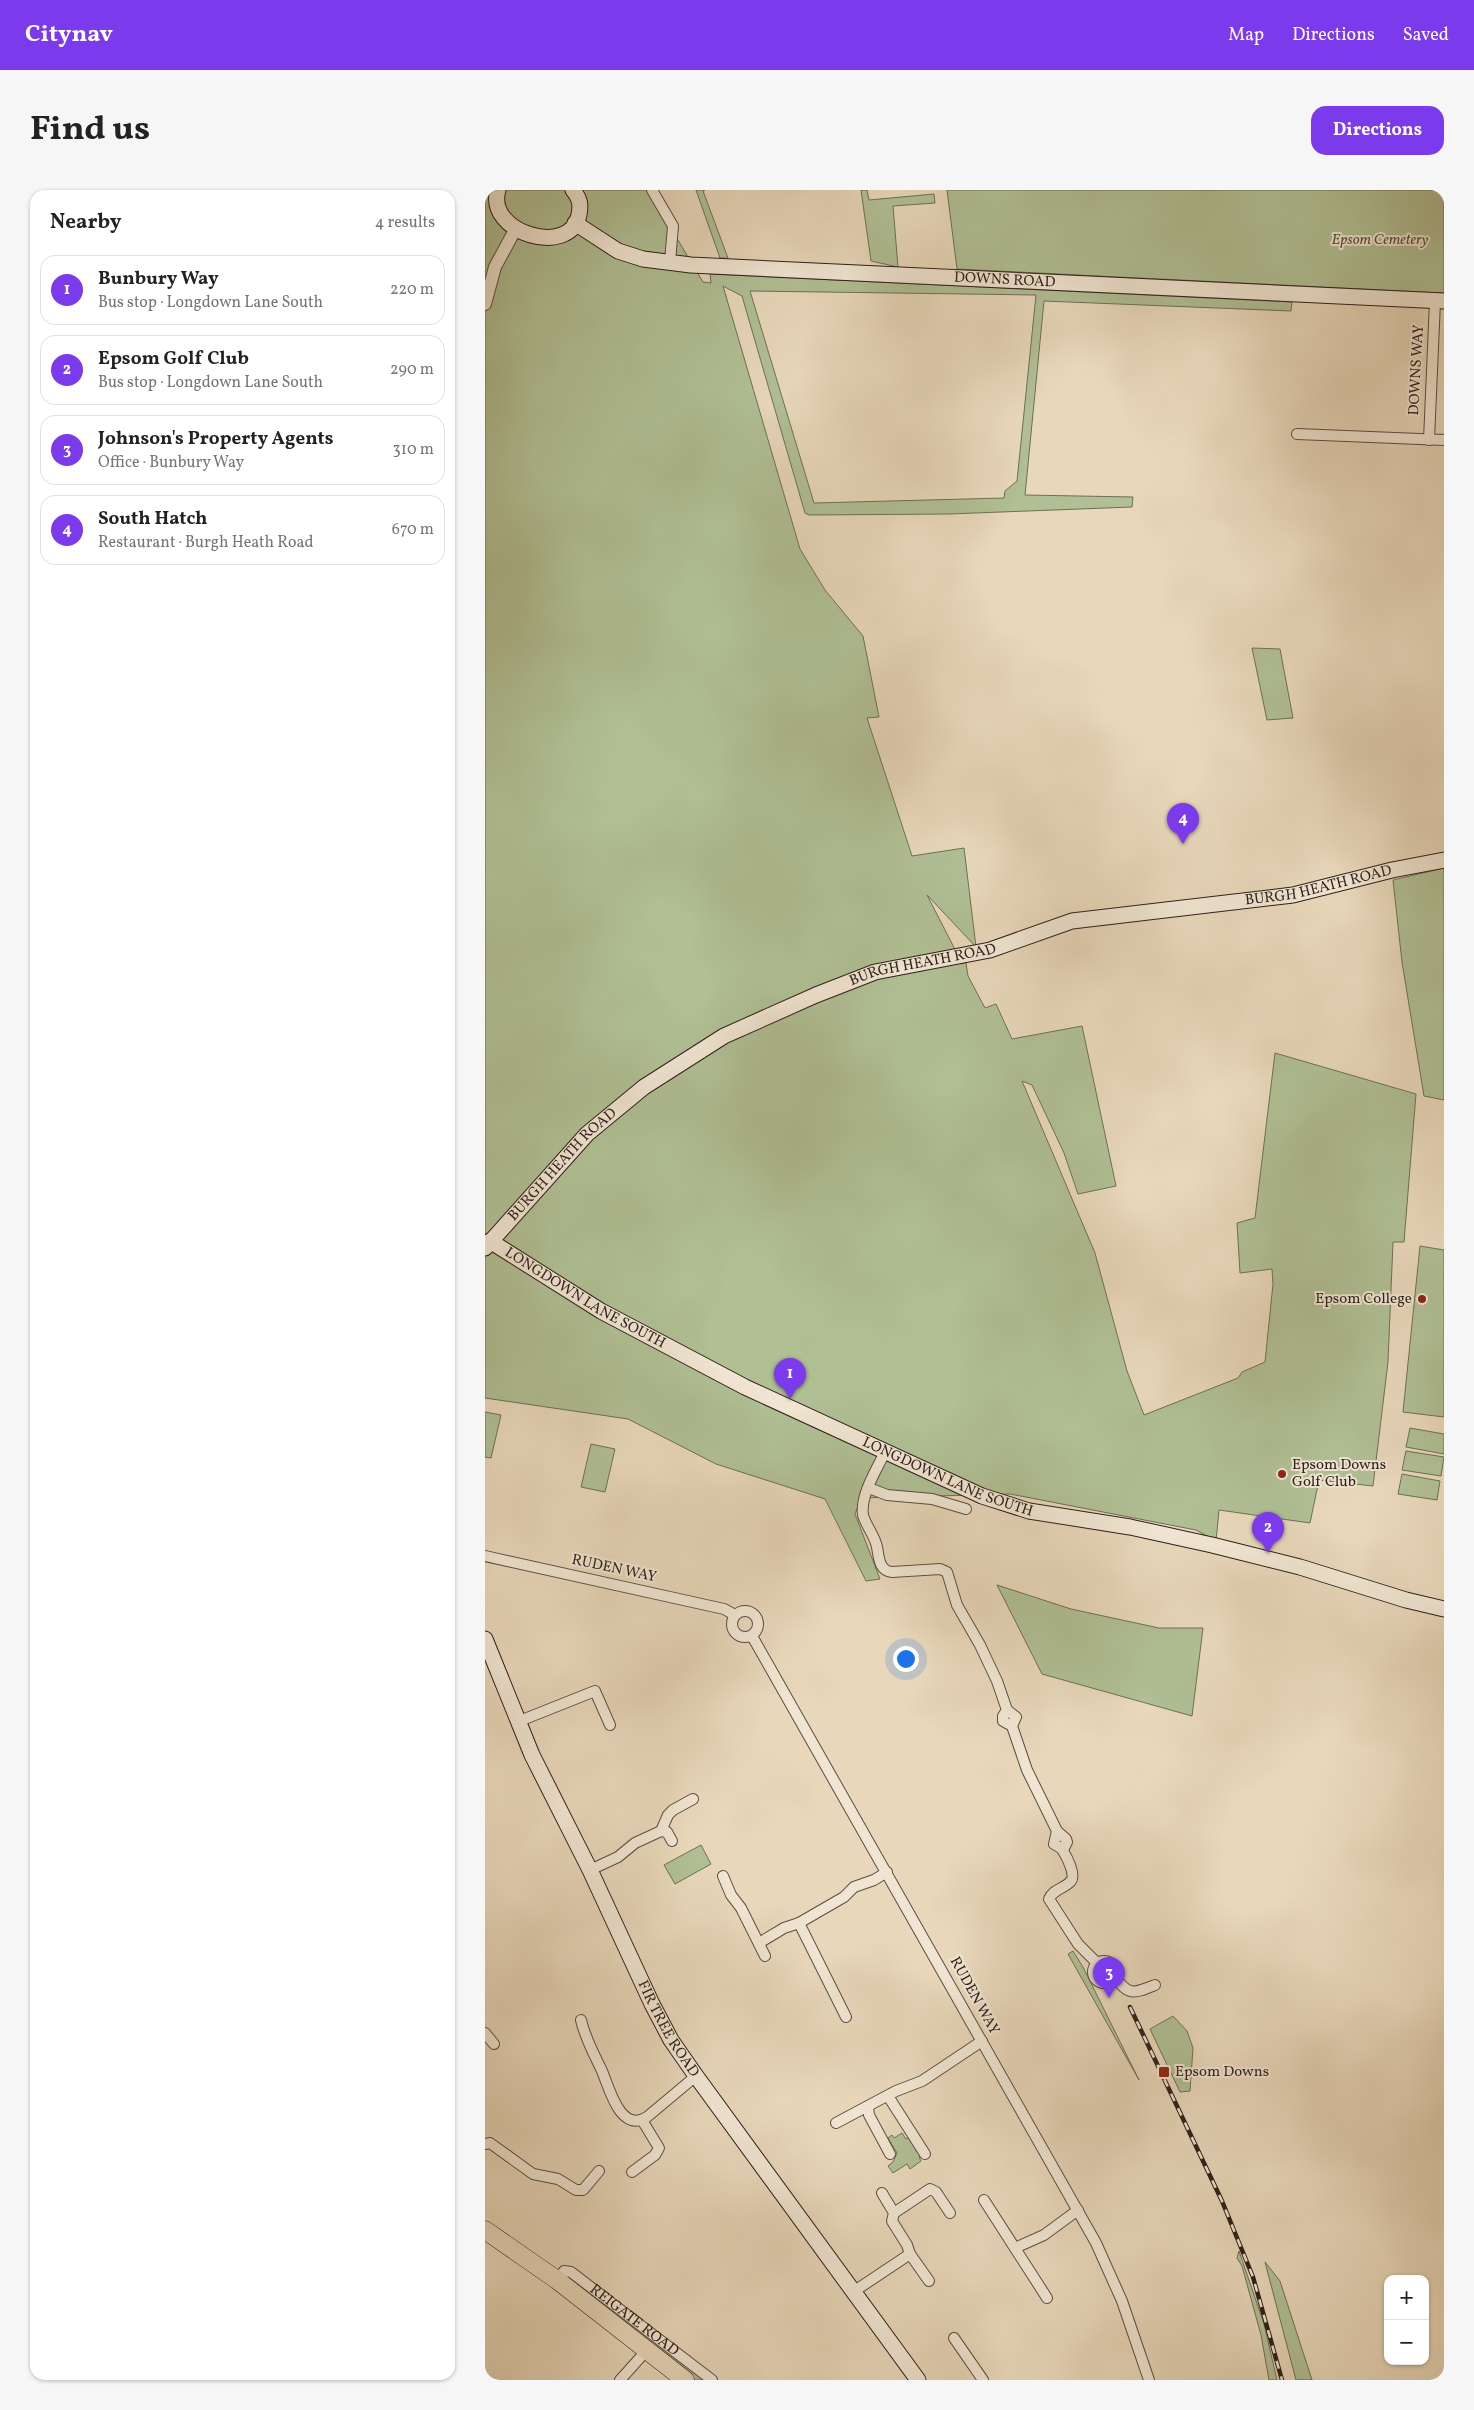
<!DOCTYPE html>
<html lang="en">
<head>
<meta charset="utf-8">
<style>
	:root { --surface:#fff; --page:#f6f6f6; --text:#222; --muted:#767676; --line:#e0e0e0; --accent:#7c3aed }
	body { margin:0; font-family:Vollkorn,serif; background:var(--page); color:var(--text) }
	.controls { position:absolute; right:15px; bottom:15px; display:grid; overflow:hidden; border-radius:10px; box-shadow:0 1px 4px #0004 }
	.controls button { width:45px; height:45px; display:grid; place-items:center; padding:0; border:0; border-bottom:1px solid var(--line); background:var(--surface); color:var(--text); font:25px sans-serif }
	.you { position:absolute; left:420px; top:1468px; width:18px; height:18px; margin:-12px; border:4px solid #fff; border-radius:50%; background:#1a73e8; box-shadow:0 0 0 8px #1a73e833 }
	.badge { display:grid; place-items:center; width:32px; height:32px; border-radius:50%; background:var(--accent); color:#fff; font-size:16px; font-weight:700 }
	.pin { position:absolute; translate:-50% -41px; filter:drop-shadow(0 1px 2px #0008) }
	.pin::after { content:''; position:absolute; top:26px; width:18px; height:15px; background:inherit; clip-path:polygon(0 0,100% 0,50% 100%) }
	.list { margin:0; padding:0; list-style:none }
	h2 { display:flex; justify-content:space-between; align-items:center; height:65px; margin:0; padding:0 20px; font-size:21px }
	h2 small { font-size:16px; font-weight:400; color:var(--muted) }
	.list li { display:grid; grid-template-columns:32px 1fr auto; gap:15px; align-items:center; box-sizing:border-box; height:70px; margin:0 10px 10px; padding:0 10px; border:1px solid var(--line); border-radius:15px }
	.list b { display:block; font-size:19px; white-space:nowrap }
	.list p { margin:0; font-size:16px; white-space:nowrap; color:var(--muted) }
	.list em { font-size:16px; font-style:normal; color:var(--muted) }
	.map { position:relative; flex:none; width:959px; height:2190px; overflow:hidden; border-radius:15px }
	header { display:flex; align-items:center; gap:30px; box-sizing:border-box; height:70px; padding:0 25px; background:var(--accent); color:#fff }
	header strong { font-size:24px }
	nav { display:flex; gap:28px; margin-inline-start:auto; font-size:18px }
	.intro { display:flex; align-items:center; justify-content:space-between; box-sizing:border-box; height:120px; padding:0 30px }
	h1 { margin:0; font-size:35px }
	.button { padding:12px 22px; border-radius:15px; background:var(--accent); color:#fff; font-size:18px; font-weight:700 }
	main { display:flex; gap:30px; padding:0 30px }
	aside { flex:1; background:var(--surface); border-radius:15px; box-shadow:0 1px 4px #0004 }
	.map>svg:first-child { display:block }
	.green { fill:#b0bf94; stroke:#6e6f57; fill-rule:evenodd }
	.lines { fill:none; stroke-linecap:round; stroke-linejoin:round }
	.minor-casing { stroke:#5c4d42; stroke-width:12 }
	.tertiary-casing { stroke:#5c4d42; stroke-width:14 }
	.secondary-casing { stroke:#2d1f1a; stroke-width:17 }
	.trunk-casing { stroke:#2d1f1a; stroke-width:19 }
	.minor { stroke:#f0e5d2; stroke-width:10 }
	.tertiary { stroke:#f0e5d2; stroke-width:12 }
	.secondary { stroke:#f0e5d2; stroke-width:15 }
	.trunk { stroke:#e8d7ba; stroke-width:18 }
	.rail-casing { stroke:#2d1f1a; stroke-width:4.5 }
	.rail { stroke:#f0e5d2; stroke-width:2.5; stroke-dasharray:8; stroke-linecap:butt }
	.poi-dot { fill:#8f2418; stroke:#f0e5d2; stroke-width:2 }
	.labels { text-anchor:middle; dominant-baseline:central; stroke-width:4; stroke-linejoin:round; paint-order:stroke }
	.park-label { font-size:15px; font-style:italic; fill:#544f3f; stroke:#f0e5d2 }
	.street-label { font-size:15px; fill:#2d1f1a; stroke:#f0e5d2 }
	.poi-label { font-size:15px; fill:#2d1f1a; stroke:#f0e5d2; text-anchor:start }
</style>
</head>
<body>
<header>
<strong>Citynav</strong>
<nav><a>Map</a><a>Directions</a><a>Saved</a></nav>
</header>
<div class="intro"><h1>Find us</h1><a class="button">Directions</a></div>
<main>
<aside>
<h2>Nearby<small>4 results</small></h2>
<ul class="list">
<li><span class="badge">1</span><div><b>Bunbury Way</b><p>Bus stop · Longdown Lane South</p></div><em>220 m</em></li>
<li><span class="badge">2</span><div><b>Epsom Golf Club</b><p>Bus stop · Longdown Lane South</p></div><em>290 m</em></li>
<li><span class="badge">3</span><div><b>Johnson's Property Agents</b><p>Office · Bunbury Way</p></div><em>310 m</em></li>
<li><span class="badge">4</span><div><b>South Hatch</b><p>Restaurant · Burgh Heath Road</p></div><em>670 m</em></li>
</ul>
</aside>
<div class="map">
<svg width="959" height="2190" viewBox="0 0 959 2190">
	<rect width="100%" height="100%" fill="#e8d7ba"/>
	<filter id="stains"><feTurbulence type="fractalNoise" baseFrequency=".004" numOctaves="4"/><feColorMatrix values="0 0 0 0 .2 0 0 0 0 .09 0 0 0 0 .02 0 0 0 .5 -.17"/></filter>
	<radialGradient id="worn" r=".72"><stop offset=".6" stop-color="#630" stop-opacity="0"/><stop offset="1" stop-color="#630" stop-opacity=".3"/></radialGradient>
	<!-- green -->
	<path class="green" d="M0,0H163L218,92L226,93L225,84L807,112L806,121L559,111L540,305L648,307L647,317L464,324L324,325L320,323L257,106L238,96L315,359L340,400L378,446L394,527L382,528L427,666L479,658L491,757L442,705L477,773H481L483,786L500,818L511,814L527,849L597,836L631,996L593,1004L579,963L547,895L537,891L610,1063L642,1181L659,1225L753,1188L757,1182L780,1172L788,1094L787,1079L755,1083L752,1033L770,1028L790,863L931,904L919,1052H908L903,1172L888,1296L834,1290L825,1333L734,1320L731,1351L711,1340L525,1304L376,1308L370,1324L395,1389L381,1391L340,1309L231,1274L143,1229L0,1208ZM265,101L551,105L532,291L520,301L519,308L329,313Z
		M211,0H220L218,1L243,68H235Z
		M376,0H382L384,10L449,4L450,13L408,16L413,77L386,71Z
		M462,0H959V103L472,79Z
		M767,458L795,459L808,528L782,530Z
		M959,678V910L939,906L917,772L908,690Z
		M935,1056L959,1060V1227L918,1222Z
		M0,1222L16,1225L6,1268L0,1267Z
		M925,1238L959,1244V1264L921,1257Z
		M106,1254L130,1259L120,1302L96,1297Z
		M921,1261L959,1267L956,1286L917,1280Z
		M917,1284L955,1291L952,1310L913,1304Z
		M512,1395L586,1419L674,1438H718L707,1526L557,1484Z
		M216,1655L226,1674L190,1694L179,1675Z
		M588,1761L598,1777L654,1890L583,1764Z
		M688,1826L702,1841L708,1858L705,1901L695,1902L665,1839Z
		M417,1943L421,1949L427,1946L436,1965L434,1967L436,1971L425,1979L422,1974L408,1983L403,1976L408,1972L412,1963L403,1948L407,1945L409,1948Z
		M754,2061L779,2134L792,2190H784L776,2145L757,2076L752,2068Z
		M780,2072L795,2091L827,2190H811Z
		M81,2086L86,2087L220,2190H208L82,2091Z"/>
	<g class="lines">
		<!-- minor casing -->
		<g class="minor-casing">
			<g id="minor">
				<path d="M167,0L188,36L185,72"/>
				<path d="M812,244L959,250"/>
				<path d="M944,250L950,111"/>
				<path d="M400,1262C392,1279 375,1305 378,1325C381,1336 390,1346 392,1357C394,1367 394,1381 407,1382L455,1379L462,1382L472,1415L495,1455L512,1491L522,1520L531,1527L527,1536"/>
				<path d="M384,1298L402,1305L447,1309L481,1319"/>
				<path d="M0,1366L239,1419L250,1425"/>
				<circle cx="260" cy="1434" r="13"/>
				<path d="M267,1446L611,2053L637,2111L664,2190"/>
				<path d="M522,1520L518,1526V1531L527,1536L542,1580L572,1641L581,1649L582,1652L578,1660"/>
				<path d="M32,1532L110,1501L125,1535"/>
				<path d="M176,1641L182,1642L187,1651"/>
				<path d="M572,1641L569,1654C572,1656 576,1657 578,1661C582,1667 591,1685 586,1691C579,1699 568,1699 564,1709L593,1754L612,1773"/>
				<path d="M105,1680L133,1667L150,1653L176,1641L183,1625L188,1620L208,1609"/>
				<path d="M238,1686L246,1705L256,1718L280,1766"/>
				<path d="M274,1753L299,1738L314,1733"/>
				<circle cx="619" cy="1782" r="11"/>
				<path d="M629,1786C644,1806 648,1804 670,1795"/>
				<path d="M361,1827L314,1733L359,1707L369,1697L389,1690L402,1682"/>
				<path d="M96,1830C100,1848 109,1864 117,1881C124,1897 135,1944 162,1927L211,1886"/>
				<path d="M0,1843L9,1854"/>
				<path d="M403,1906L440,1964"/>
				<path d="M383,1917L384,1925L405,1964"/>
				<path d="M351,1933L411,1901L437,1891L497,1851"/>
				<path d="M0,1954L5,1953L48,1984L73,1989L91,2000H98L114,1981"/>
				<path d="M147,1982L170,1965L174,1958L157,1930"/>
				<path d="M397,2003L409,2023L407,2031L422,2055L425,2064L444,2091"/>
				<path d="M499,2010L562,2108"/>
				<path d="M409,2023L445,1999L451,2002L465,2023"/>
				<path d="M530,2058L559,2045L593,2020"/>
				<path id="s1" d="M72,2090L79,2081L86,2082L227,2190"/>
				<path d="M368,2102L425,2064"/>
				<path d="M469,2148L498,2190"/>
				<path d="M135,2190L162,2160"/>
			</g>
		</g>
		<!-- tertiary casing -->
		<g class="tertiary-casing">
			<path id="tertiary" d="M0,114L10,77L30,40"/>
		</g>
		<!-- secondary casing -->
		<g class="secondary-casing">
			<g id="secondary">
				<path d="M13,0C0,43 85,68 94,25C96,14 95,9 88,0"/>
				<path id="s2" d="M90,33L133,61L158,69L206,75L959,111"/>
				<path id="s3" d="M5,1051L116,1121L260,1197L497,1306L544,1321L645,1337L727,1355L815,1377L921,1410L959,1419"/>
				<path id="s4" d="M0,1058L102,944L159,897L239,846L331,805L390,782L505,760L587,731L808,705L907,680L959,670"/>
				<path id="s5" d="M0,1449L47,1565L105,1680L167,1814L186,1850L211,1886L433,2190"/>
			</g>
		</g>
		<!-- trunk casing -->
		<g class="trunk-casing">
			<path id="trunk" d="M0,2040L72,2090L200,2190"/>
		</g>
		<!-- minor -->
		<use href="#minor" class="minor"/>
		<!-- tertiary -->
		<use href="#tertiary" class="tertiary"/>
		<!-- secondary -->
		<use href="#secondary" class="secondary"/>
		<!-- trunk -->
		<use href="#trunk" class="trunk"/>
		<!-- rail casing -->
		<g class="rail-casing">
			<path id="rail" d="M645,1817L737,2011L768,2087L797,2190"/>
		</g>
		<!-- rail -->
		<use href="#rail" class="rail"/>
	</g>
	<!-- markers -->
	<g class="poi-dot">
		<circle cx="937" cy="1109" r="5"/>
		<circle cx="797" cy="1284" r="5"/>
		<rect x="673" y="1876" width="12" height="12" rx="2.5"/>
	</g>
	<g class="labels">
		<!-- park labels -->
		<g class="park-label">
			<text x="895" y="50">Epsom Cemetery</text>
		</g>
		<!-- street labels -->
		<g class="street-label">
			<text stroke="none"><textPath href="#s2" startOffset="440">DOWNS ROAD</textPath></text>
			<text transform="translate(932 180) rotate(-87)">DOWNS WAY</text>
			<text stroke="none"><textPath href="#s4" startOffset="939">BURGH HEATH ROAD</textPath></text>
			<text stroke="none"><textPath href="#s4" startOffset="534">BURGH HEATH ROAD</textPath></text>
			<text stroke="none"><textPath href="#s4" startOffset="114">BURGH HEATH ROAD</textPath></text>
			<text stroke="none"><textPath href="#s3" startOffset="111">LONGDOWN LANE SOUTH</textPath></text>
			<text stroke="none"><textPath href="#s3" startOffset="516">LONGDOWN LANE SOUTH</textPath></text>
			<text transform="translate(129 1379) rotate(12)">RUDEN WAY</text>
			<text transform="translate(489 1806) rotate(61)">RUDEN WAY</text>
			<text stroke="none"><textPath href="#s5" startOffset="431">FIR TREE ROAD</textPath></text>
			<text stroke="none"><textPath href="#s1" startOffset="98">REIGATE ROAD</textPath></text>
		</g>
		<!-- poi labels -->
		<g class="poi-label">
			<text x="927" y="1109" text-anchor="end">Epsom College</text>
			<text x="807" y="1275">Epsom Downs<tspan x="807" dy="17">Golf Club</tspan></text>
			<text x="690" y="1882">Epsom Downs</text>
		</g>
	</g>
	<rect width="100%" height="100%" filter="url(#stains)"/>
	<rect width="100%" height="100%" fill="url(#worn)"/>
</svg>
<div class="controls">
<button>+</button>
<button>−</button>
</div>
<div class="you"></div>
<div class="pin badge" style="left:305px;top:1209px">1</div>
<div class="pin badge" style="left:783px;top:1363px">2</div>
<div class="pin badge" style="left:624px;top:1808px">3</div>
<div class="pin badge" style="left:698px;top:654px">4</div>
</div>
</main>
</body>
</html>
